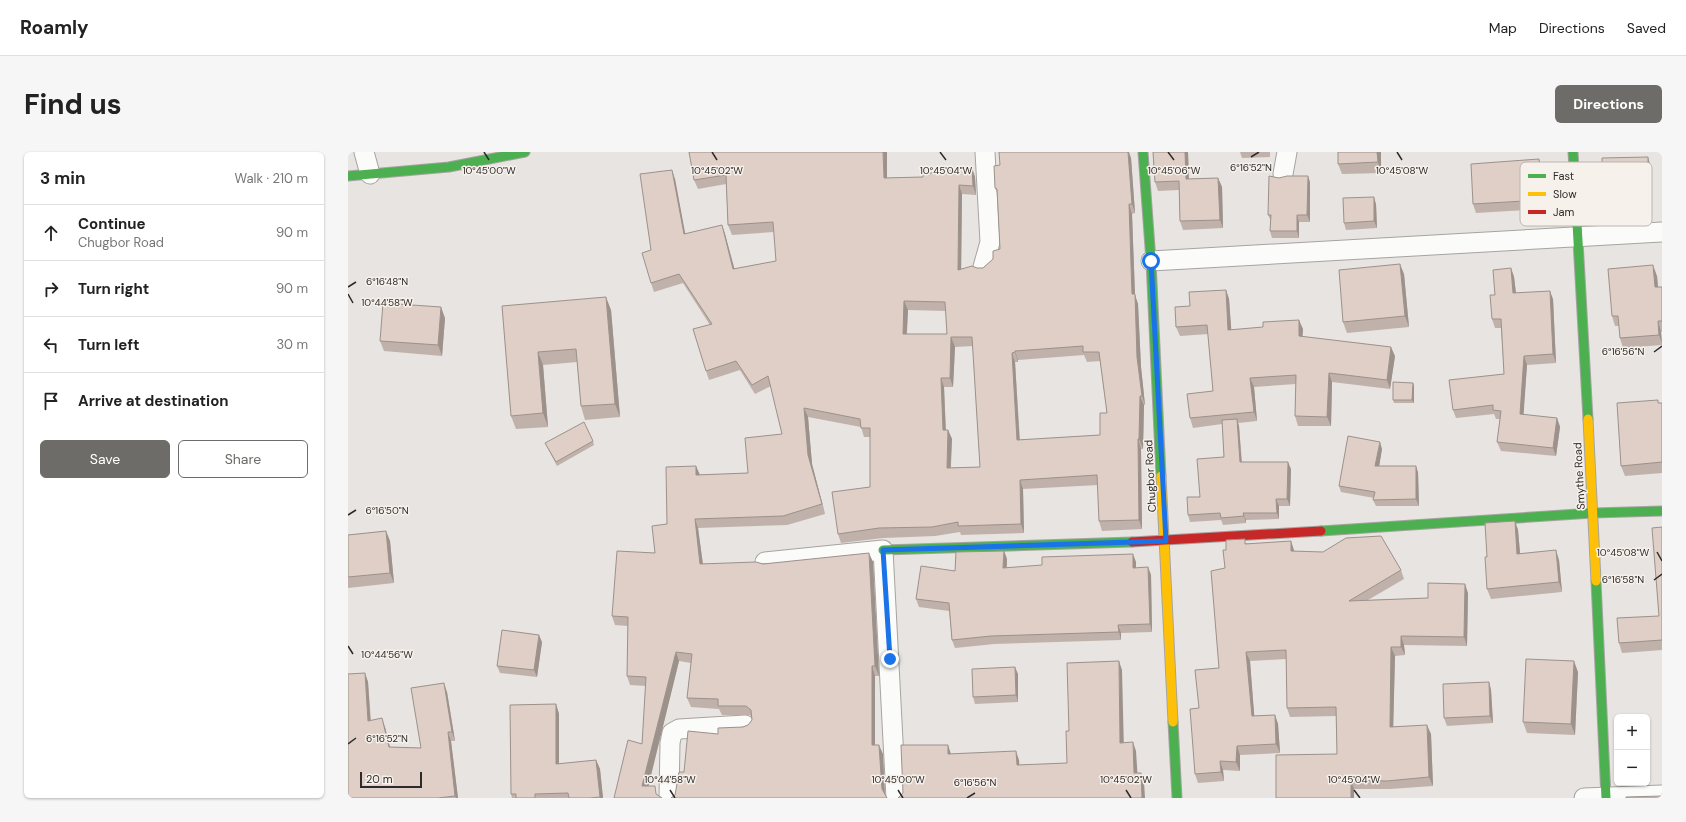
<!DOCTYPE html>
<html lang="en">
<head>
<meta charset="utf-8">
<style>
	:root { --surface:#fff; --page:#f6f6f6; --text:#222; --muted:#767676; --line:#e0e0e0; --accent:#6e6c69 }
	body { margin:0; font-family:"DM Sans",sans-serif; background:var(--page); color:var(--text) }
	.controls { position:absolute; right:12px; bottom:12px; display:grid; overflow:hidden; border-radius:6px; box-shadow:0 1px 3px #0004 }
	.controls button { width:36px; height:36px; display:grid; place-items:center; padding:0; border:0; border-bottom:1px solid var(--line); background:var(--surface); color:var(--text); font:20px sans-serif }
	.scale { position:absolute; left:12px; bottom:10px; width:62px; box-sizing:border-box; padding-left:4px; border:2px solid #2d2b29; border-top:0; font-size:11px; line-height:14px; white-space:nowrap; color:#2d2b29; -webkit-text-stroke:3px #f7f1ec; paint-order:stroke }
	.stop { position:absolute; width:12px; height:12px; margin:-9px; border:3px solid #1a73e8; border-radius:50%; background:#fff }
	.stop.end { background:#1a73e8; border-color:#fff; box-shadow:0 1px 4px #0008 }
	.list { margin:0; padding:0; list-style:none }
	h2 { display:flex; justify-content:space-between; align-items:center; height:52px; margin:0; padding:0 16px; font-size:17px }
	h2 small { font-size:13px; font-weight:400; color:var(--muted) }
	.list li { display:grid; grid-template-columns:26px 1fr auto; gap:12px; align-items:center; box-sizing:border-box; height:56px; padding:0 16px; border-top:1px solid var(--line) }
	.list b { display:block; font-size:15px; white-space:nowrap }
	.list p { margin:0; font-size:13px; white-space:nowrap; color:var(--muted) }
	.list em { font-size:13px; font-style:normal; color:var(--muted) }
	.actions { display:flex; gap:8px; padding:12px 16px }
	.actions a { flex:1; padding:9px 0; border:1px solid var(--accent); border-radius:6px; text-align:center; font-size:14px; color:var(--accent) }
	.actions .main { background:var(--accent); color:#fff }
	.icon { flex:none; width:22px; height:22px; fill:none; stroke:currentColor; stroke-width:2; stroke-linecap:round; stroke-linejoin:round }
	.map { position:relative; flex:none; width:1314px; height:646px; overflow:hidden; border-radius:6px }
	header { display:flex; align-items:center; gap:24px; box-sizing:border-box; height:56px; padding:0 20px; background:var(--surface); border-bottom:1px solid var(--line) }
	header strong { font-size:19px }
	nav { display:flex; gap:22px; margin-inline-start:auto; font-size:14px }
	.intro { display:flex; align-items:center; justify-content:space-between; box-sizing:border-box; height:96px; padding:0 24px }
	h1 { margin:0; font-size:28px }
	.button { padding:10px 18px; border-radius:6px; background:var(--accent); color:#fff; font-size:14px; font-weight:700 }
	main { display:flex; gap:24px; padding:0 24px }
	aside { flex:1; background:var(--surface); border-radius:6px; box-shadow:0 1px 3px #0004 }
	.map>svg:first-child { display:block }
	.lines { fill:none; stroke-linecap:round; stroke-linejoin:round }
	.street-casing { stroke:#a6a4a1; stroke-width:21 }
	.fast-casing { stroke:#a6a4a1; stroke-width:11 }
	.slow-casing { stroke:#a6a4a1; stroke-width:11 }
	.jam-casing { stroke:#a6a4a1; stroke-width:11 }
	.street { stroke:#fbfbfa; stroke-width:19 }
	.fast { stroke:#4caf50; stroke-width:9 }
	.slow { stroke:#ffc107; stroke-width:9 }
	.jam { stroke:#c62828; stroke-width:9 }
	.wall { fill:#c0b2aa; fill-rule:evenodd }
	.shaded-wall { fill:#9c918b }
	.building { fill:#dfcfc6; stroke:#9c918b; fill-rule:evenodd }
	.route { stroke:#1a73e8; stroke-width:5 }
	.ticks { fill:none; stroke:#2d2b29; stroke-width:1.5 }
	.labels { text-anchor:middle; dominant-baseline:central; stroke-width:3; stroke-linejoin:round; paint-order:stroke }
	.street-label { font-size:11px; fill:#2d2b29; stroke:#f7f1ec }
	.key { fill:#f7f1ec; stroke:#bab6b2; stroke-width:1 }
	.key-label { font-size:11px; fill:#2d2b29 }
	.ticks-label { font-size:10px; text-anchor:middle; fill:#2d2b29; stroke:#f7f1ec; stroke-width:3; stroke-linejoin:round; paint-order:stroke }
</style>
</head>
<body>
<header>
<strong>Roamly</strong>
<nav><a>Map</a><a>Directions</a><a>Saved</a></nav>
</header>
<div class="intro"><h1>Find us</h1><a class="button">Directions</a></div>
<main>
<aside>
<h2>3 min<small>Walk · 210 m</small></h2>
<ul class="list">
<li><svg class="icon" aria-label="ahead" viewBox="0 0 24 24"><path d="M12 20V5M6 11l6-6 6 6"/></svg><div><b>Continue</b><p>Chugbor Road</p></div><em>90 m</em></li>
<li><svg class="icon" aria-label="right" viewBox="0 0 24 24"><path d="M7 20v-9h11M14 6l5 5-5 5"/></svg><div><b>Turn right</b></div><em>90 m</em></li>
<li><svg class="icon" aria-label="left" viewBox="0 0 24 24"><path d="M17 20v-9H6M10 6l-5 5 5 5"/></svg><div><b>Turn left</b></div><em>30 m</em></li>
<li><svg class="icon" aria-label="arrive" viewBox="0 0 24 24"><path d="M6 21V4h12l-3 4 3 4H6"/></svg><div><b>Arrive at destination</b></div></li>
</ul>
<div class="actions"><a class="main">Save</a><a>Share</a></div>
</aside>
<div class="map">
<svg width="1314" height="646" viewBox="0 0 1314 646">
	<rect width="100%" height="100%" fill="#e7e4e1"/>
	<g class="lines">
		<!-- street casing -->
		<g class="street-casing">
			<path id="street" d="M16,0L22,22
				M935,22L939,0
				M803,109L1314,80
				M635,115L642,90L637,0
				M417,410L535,398L548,646
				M321,646L322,591L324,581L331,577L397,573
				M1236,646L1314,643"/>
		</g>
		<!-- fast casing -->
		<g class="fast-casing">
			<path id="fast" d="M795,0L803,109L813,324
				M1225,0L1240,267
				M0,24L101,15L177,0
				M973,379L1245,361L1314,359
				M535,398L784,390
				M1248,429L1258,646
				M825,570L829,646"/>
		</g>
		<!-- slow casing -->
		<g class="slow-casing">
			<path id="slow" d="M1240,267L1248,429
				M813,324L825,570"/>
		</g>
		<!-- jam casing -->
		<g class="jam-casing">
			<path id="jam" d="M784,390L973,379"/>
		</g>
		<!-- street -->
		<use href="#street" class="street"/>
		<!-- fast -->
		<use href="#fast" class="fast"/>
		<!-- slow -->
		<use href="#slow" class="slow"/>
		<!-- jam -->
		<use href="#jam" class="jam"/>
	</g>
	<!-- wall -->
	<path class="wall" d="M341,0L539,26L575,25L624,16L627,25L628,43L614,42L613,117L635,116L645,107L652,97L650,43L647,36L783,6L787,61L784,62L787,143L790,152L793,215L797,253H796L795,297H793L794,377L754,379L751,369L750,333L675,337L676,381L613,383L612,380L587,384L535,386L493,391L490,382L522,335V285H516L513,275L460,265L464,312L477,362L439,373L350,376L355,412L525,410L531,524H527V593L535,602L537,642L327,643L336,620L370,582L400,573L404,568L403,565L402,563H374L371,557L343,555L339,546L343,511L331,509L300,634L266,646L294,592L298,534L282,533L279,524L280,474L267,473L264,464L307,401L319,372L348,314L351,323L400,321L434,282L423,234L407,242L392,218L361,228L358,219L362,173L335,131L306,140L303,131V98L327,27L337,82L374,73L377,82L386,117L428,109L426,80L384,83L380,73L378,32L350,37L346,28ZM560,158L598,159L599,182H559ZM625,194L632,315L603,316L604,287L600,278H598L596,235H605L607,195ZM736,203L739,210L752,209L759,261L752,283L672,288L667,210H670V208Z
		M805,0H840L841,27L870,26L874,35L875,76L835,78L832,69L831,38L810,39L807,30Z
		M892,0H922V5L894,6Z
		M990,0H1033V21L994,22L990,12Z
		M1191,7L1194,16L1196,57L1128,61L1125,52Z
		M1302,12V50L1257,51L1255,44Z
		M931,26L962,30V70H951V86H924L922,79L923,69L920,63Z
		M1028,52L1029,76L998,78L996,71Z
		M1163,116L1166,125L1168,141L1205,147L1208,211L1179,213L1175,263L1209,266L1212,275L1208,304L1153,299L1149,290L1152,267H1148L1146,262L1108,266L1105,258L1156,222L1153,176H1147L1144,167L1147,143Z
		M1056,122L1061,175L999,181L995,170Z
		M1309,124L1310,135H1314V180H1313L1314,193L1275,196L1272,186L1271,174H1267L1264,164Z
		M878,138L881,147L883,178L955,177L954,184L1047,204L1042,237L984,230L983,274H950L947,264L948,232L906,235L909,269L890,271L891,274L894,310L943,317L942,354H931V367L898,368V371L875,373L873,368L842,370L840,363L876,305L874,272L845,276L842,266L865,239L860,182L832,184L828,175L842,154Z
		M154,154L263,158L272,265L237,268L233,254L229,210L195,213L200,275L168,277L163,264Z
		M97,166L94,204L36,199L32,189Z
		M1065,231L1066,234V251H1046L1045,248Z
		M1311,251H1314V321L1277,324L1273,314Z
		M245,289L246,293L209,314L199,295L197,291Z
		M1034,297L1031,314L1070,320L1071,354H1028L1025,348L1026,346L993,340L991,334Z
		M1167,369L1170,378L1172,402L1211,408L1214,440L1143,447L1139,437V405Z
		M1314,375V498L1274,501L1271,491L1311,464Z
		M38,379L42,389L46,431L0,436V383Z
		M898,391L946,398V399L1053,418L1056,427L1020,448L1080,446L1120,441L1119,494L1056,493L1057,503L1047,504L1045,575L1083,582L1085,634L1042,637H1006V646H928L989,602L988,564L942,565L939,556L938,507L902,509L906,564L927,563L930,572L932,601L892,603V619L875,618L876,629L850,631L847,622L851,556L871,516L877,416Z
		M656,399L659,407V416L788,410V416L800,415L803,423L804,480L773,481V488L646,492L607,496L604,488L601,459L571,455L568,447L607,419Z
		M194,490L189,525L152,521L149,514Z
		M1230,520L1227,583L1179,581L1175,570Z
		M17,521L20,530L23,569L37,575L42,595L73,596L99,540L107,589H103L110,646H0Z
		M670,522V550L627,552L625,545Z
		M1141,530L1143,538L1145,571L1099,574L1096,566Z
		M208,552L211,562V612L248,608L252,617L255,646H164L163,642Z"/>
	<!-- shaded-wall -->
	<path class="shaded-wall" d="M535,0H539V36L536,26Z
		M780,0H781L783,6L787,61L784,52Z
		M837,0H840L841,36L838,27Z
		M1029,0H1033V21L1030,10Z
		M1300,5L1302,12V50L1300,43Z
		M1191,7L1194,16L1196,57L1193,48Z
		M624,16L627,25L628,43L625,34Z
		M324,18L327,27L339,91L336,82Z
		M960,24L962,30V70L959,63Z
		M870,26L874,35L875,76L872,68Z
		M611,33L614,42L613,128L610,118Z
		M1026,45L1028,52L1029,76L1026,69Z
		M781,52L784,62L787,143L790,152L793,215L797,253L794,244L789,205L784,142Z
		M949,63L951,70V86L949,79Z
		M374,73L377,82L389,126L385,117Z
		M1052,112L1056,122L1061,175L1057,164Z
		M1305,113L1309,124L1311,146L1307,135Z
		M1163,116L1166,125L1169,150L1165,141Z
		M878,138L881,147L884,187L880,178Z
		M1202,139L1205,147L1208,211L1205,202Z
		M258,145L263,158L272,265L267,252Z
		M556,149L560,158L558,191L555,182Z
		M93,155L97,166L94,204L90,193Z
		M951,168L955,177L954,193L951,184Z
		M1310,169L1313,180L1314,192L1311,183Z
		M603,185L607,195L605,235L602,226Z
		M1043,195L1047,204L1042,237L1039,228Z
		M667,199L670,208V210L667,200Z
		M190,200L195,213L200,275L195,261Z
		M664,201L667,210L672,297L669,288Z
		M1176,204L1179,213L1175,271L1172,262Z
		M981,221L984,230L983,274L979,265Z
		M593,226L596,235L598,287L595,278Z
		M902,226L906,235L909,269L906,260Z
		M1065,231L1066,234V251L1064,248Z
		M792,244L796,253L795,297L791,287Z
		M456,256L460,265L464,312L477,362L474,352L460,303Z
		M1209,266L1212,275L1208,304L1205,296Z
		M889,267L891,274L894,317L892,310Z
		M600,278L604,287L602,325L599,316Z
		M790,287L793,297L794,377L791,368Z
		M1032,290L1034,297L1030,321L1027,314Z
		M940,310L943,317L942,354L939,347Z
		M348,314L352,323H348Z
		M1068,314L1070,320L1071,354L1068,347Z
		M672,328L675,337L676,381L673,372Z
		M928,347L931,354V367L929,361Z
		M895,361L898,368V371L896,364Z
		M347,367L350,376L356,421L352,412Z
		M1167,369L1170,378L1173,412L1169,402Z
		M38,379L42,389L46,431L42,421Z
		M943,389L946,398L947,408L943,399Z
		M1208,398L1211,408L1214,440L1211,430Z
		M656,399L659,407L658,424L655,416Z
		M521,401L525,410L531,524L527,514Z
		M785,402L788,410V424L785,416Z
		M800,415L803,423L804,480L802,472Z
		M1117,432L1120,441L1119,494L1116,485Z
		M770,473L773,481V488L771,480Z
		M191,483L194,490L189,525L186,518Z
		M1053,484L1056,493L1057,503L1053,495Z
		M1043,495L1047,504L1045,584L1042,575Z
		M328,500L331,509L298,644L294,634Z
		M898,500L902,509L907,573L904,564Z
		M771,509L774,518L776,600L772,591Z
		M1226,509L1230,520L1227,583L1223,572Z
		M524,514L527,524V602L524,593Z
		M667,515L670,522V550L668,543Z
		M17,521L20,530L23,578L20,569Z
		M1141,530L1143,538L1145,571L1142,564Z
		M96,531L99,540L107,589L104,580Z
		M208,552L211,562V622L208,612Z
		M927,563L930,572L932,601L928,592Z
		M34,566L37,575L44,604L41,595Z
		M1079,573L1083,582L1085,634L1081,625Z
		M100,580L103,589L110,646H108L107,644Z
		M785,590L788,599L790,630L786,621Z
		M531,593L535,602L537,646L534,637Z
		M600,593L603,602H600Z
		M889,594L892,603V619L888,610Z
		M668,599L671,608L672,622L669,613Z
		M248,608L252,617L255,646H252V645Z
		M872,609L875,618L876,629L873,620Z
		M793,621L796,630L797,646H794Z
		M1003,628L1006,637V646H1003Z"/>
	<!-- building -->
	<path class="building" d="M341,0H535L536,26L575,25V22L624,16L625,34L611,33L610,118L624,114L629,116H635L645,107V99L652,97L649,37L647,36L646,14L652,13L651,0H780L784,52H781L784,142H787L789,205L794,244H792L791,287H790L791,368L751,369L749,323L672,328L673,372L610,374V370L584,375L531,376L490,382L484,340L522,335V276H513L512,267L456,256L460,303L474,352L435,364L347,367L352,412L408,410L415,412L521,401L527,514H524V593H531L534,637L539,646H323L327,643L331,620H336L340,579L370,582V576L395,575L400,573L404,568L403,558L398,554H370V547L339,546L344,502L328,500L294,634H307L308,642L314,646H266L280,588L294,592L298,525L279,524L280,465L264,464L269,399L307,401L304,374L319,372L318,315L348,314V323L400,321L397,286L434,282L420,224L404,233L388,209L358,219L345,177L364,172L331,122L303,131L294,101L303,98L292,22L324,18L336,82L374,73L385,117L428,109L425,70L380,73L378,23L346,28ZM556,149L597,150L599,182H555ZM603,185H624L632,315L599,316L600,278H595L593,226H602ZM735,194V200H751L759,261H752V283L669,288L664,201L667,200V199Z
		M805,0H837L838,27L870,26L872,68L832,69L831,29L807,30Z
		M990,0H1029L1030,10L990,12Z
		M1300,5V43L1255,44L1254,6Z
		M1191,7L1193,48L1125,52L1123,12Z
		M921,24L931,26L939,24H960L959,63H949V79H922L923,63H920Z
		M1026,45V69L996,71L995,46Z
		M1052,112L1057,164L995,170L991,118Z
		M1305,113L1307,135H1314V169H1310L1311,183L1272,186L1270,164H1264L1260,117Z
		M1163,116L1165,141L1202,139L1205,202L1176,204L1172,262L1209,266L1205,296L1149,290L1153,259L1145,258V253L1105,258L1101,228L1156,222L1153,167H1144L1142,143H1147L1145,118Z
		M878,138L880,178L915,175V170L951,168V184L1043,195L1039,228L981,221L979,265L947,264L948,223L902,226L906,260L842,266L839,242L865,239L859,173L828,175L827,155L842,154L841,140Z
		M258,145L267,252L233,254L228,197L190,200L195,261L163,264L154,154Z
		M35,151L93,155L90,193L32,189Z
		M1045,230L1065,231L1064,248H1045Z
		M1310,248V251H1314V310L1273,314L1269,251Z
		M889,267L892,310H940L939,347H928L929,361H895L896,364L873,366L872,361L840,363L839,345H852L849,307L876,305L874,268Z
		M236,270L245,289L208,310L197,291Z
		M1000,284L1032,290L1027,314H1068V347L1025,348L1027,340L991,334Z
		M1167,369L1169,402L1208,398L1211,430L1139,437L1137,405H1139L1137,371Z
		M1314,375V488L1271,491L1269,466L1311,464L1304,376Z
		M38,379L42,421L0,425V383Z
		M1033,384L1053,418L1001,449L1080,446V431L1117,432L1116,485L1053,484V495H1043L1042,575L1079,573L1081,625L1039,629L1003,628V646H928V603L989,602L988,555L939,556L938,498L898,500L904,564L927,563L928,592L889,594L888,610L872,609L873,620L847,622L842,557L851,556L847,518L871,516L863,419L877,416L875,398H878V388L897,387V392L943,389V399L975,400L998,386Z
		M656,399L655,416L694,413V405L785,402V416L800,415L802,472L770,473L771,480L643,484L604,488L601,451L568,447L573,414L607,419L608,400Z
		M154,478L191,483L186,518L149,514Z
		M1178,507L1226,509L1223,572L1175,570Z
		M771,509L772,591L785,590L786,621H793L794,646H550L555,641L553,593H600V602L668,599L669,613L719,611L718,579H721L719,511Z
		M667,515L668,543L625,545L624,517Z
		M17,521L20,569L34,566L41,595L73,596L63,536L96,531L104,580H100L107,644L90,646H0V522Z
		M1141,530L1142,564L1096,566L1095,532Z
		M208,552V612L248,608L252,645L242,646H221L220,641L187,642V646H168V642H163L162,553Z
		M1314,644V646H1278V645Z"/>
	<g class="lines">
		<!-- route -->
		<path class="route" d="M542,507L535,398L818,389L803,109"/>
	</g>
	<!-- ticks -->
	<path class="ticks" d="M136,0L141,8M364,0L369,8M592,0L598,8M820,0L826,8M1049,0L1054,8M903,5L911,0M0,135L8,130M0,142L5,151M1306,200L1314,194M0,363L8,358M1309,400L1314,409M1306,428L1314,422M0,494L5,502M0,592L8,586M322,638L327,646M550,638L555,646M778,638L783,646M1006,638L1012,646M619,646L627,641"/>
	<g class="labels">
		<!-- street labels -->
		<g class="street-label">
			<text transform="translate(802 324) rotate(-93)">Chugbor Road</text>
			<text transform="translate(1231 324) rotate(-93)">Smythe Road</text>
		</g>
	</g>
	<!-- legend -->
	<rect x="1172" y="10" width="132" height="64" rx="6" class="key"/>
	<rect x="1180" y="22" width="18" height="4" fill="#4caf50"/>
	<rect x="1180" y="40" width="18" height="4" fill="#ffc107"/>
	<rect x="1180" y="58" width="18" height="4" fill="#c62828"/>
	<g class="key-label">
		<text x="1205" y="28">Fast</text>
		<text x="1205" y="46">Slow</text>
		<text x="1205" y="64">Jam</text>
	</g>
	<g class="ticks-label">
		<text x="903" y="19">6°16'52"N</text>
		<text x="141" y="22">10°45'00"W</text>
		<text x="369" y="22">10°45'02"W</text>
		<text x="598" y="22">10°45'04"W</text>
		<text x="826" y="22">10°45'06"W</text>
		<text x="1054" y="22">10°45'08"W</text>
		<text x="39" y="133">6°16'48"N</text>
		<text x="39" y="154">10°44'58"W</text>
		<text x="1275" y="203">6°16'56"N</text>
		<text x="39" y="362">6°16'50"N</text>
		<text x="1275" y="404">10°45'08"W</text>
		<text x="1275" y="431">6°16'58"N</text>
		<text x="39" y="506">10°44'56"W</text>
		<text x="39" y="590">6°16'52"N</text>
		<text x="322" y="631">10°44'58"W</text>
		<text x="550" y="631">10°45'00"W</text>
		<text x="778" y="631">10°45'02"W</text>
		<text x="1006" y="631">10°45'04"W</text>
		<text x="627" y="634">6°16'56"N</text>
	</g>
</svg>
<div class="controls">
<button>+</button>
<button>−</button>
</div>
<div class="scale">20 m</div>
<div class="stop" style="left:803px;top:109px"></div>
<div class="stop end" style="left:542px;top:507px"></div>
</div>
</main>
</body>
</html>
